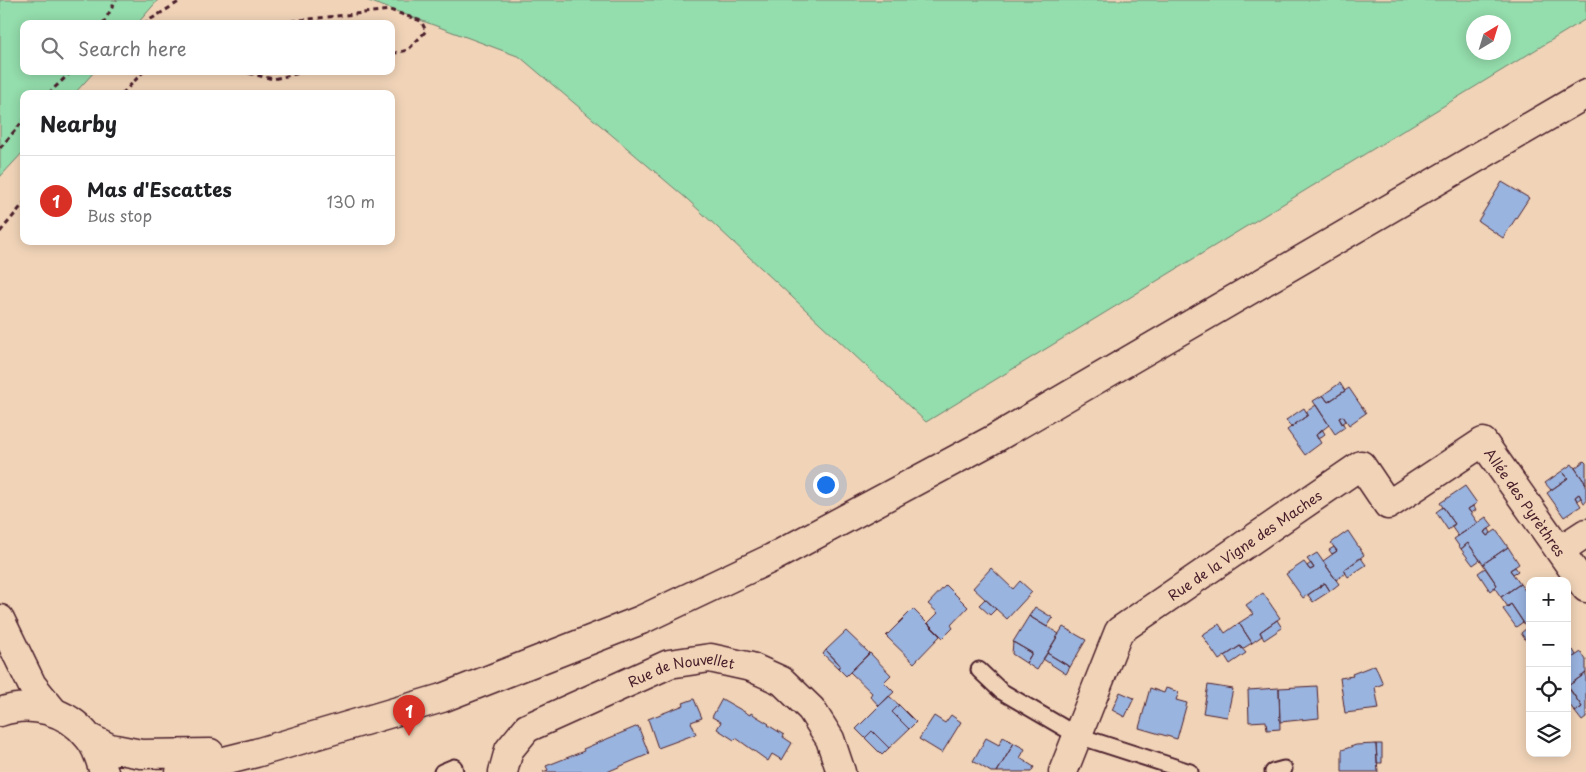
<!DOCTYPE html>
<html lang="en">
<head>
<meta charset="utf-8">
<style>
	:root { --surface:#fff; --page:#f2f2f2; --text:#202124; --muted:#757577; --line:#e0e0e0; --accent:#d93025 }
	body { margin:0; font-family:"Playpen Sans",sans-serif; background:var(--page); color:var(--text) }
	.controls { position:absolute; right:15px; bottom:15px; display:grid; overflow:hidden; border-radius:10px; box-shadow:0 2px 12px #0003 }
	.controls button { width:45px; height:45px; display:grid; place-items:center; padding:0; border:0; border-bottom:1px solid var(--line); background:var(--surface); color:var(--text); font:25px sans-serif }
	.compass { position:absolute; left:1466px; top:15px; width:45px; height:45px; border-radius:50%; background:var(--surface); box-shadow:0 2px 12px #0003; rotate:38deg }
	.you { position:absolute; left:825px; top:484px; width:18px; height:18px; margin:-12px; border:4px solid #fff; border-radius:50%; background:#1a73e8; box-shadow:0 0 0 8px #1a73e833 }
	.badge { display:grid; place-items:center; width:32px; height:32px; border-radius:50%; background:var(--accent); color:#fff; font-size:16px; font-weight:700 }
	.pin { position:absolute; translate:-50% -41px; filter:drop-shadow(0 1px 2px #0008) }
	.pin::after { content:''; position:absolute; top:26px; width:18px; height:15px; background:inherit; clip-path:polygon(0 0,100% 0,50% 100%) }
	.list { margin:0; padding:0; list-style:none }
	h2 { display:flex; justify-content:space-between; align-items:center; height:65px; margin:0; padding:0 20px; font-size:21px }
	h2 small { font-size:16px; font-weight:400; color:var(--muted) }
	.list li { display:grid; grid-template-columns:32px 1fr auto; gap:15px; align-items:center; box-sizing:border-box; height:90px; padding:0 20px; border-top:1px solid var(--line) }
	.list b { display:block; font-size:19px; white-space:nowrap }
	.list p { margin:0; font-size:16px; white-space:nowrap; color:var(--muted) }
	.list em { font-size:16px; font-style:normal; color:var(--muted) }
	.icon { flex:none; width:28px; height:28px; fill:none; stroke:currentColor; stroke-width:2; stroke-linecap:round; stroke-linejoin:round }
	.map { position:relative; flex:none; width:1586px; height:772px; overflow:hidden }
	.search { position:absolute; background:var(--surface); box-shadow:0 2px 12px #0003; left:20px; top:20px; width:375px; height:55px; display:flex; align-items:center; gap:12px; box-sizing:border-box; padding:0 18px; border-radius:10px; color:var(--muted); font-size:19px }
	.panel { position:absolute; background:var(--surface); box-shadow:0 2px 12px #0003; left:20px; top:90px; width:375px; height:155px; border-radius:10px }
	.map>svg:first-child { display:block }
	.green { fill:#94ddac; stroke:#6f7e6c; fill-rule:evenodd }
	.building { fill:#9ab4e0; stroke:#4a1f2b }
	.lines { fill:none; stroke-linecap:round; stroke-linejoin:round }
	.service-casing { stroke:#4a1f2b; stroke-width:19 }
	.minor-casing { stroke:#4a1f2b; stroke-width:31 }
	.tertiary-casing { stroke:#4a1f2b; stroke-width:31 }
	.path { stroke:#4a1f2b; stroke-width:3; stroke-dasharray:5 4; stroke-linecap:butt }
	.service { stroke:#f1d4b8; stroke-width:15 }
	.minor { stroke:#f1d4b8; stroke-width:28 }
	.tertiary { stroke:#f1d4b8; stroke-width:28 }
	.labels { text-anchor:middle; dominant-baseline:central; stroke-width:4; stroke-linejoin:round; paint-order:stroke }
	.street-label { font-size:14px; fill:#4a1f2b; stroke:#f1d4b8 }
</style>
</head>
<body>
<div class="map">
<svg width="1586" height="772" viewBox="0 0 1586 772">
	<rect width="100%" height="100%" fill="#f1d4b8"/>
	<filter id="ink" filterUnits="userSpaceOnUse"><feTurbulence type="fractalNoise" baseFrequency=".02" numOctaves="2"/><feDisplacementMap in="SourceGraphic" scale="10" xChannelSelector="R" yChannelSelector="G"/><feConvolveMatrix kernelMatrix="1 2 1 2 8 2 1 2 1" color-interpolation-filters="sRGB"/></filter>
	<g filter="url(#ink)">
		<!-- green -->
		<path class="green" d="M0,0H158L137,24H24V71H95L74,94H24V151L0,177Z
			M366,0H1586V19L926,422L687,199L520,57ZM1474,22H1504V52H1474Z"/>
		<!-- building -->
		<path class="building" d="M1502,182L1529,198L1503,238L1478,221Z
			M1340,383L1345,391L1328,402L1323,395Z
			M1349,388L1366,413L1349,425L1343,416L1339,418L1345,427L1335,434L1313,401L1323,395L1328,402Z
			M1316,405L1329,425L1316,435L1321,443L1305,455L1287,430L1308,415L1306,412Z
			M1304,408L1308,415L1291,427L1286,420Z
			M1343,416L1346,421L1342,424L1339,418Z
			M1322,429L1325,434L1318,439L1316,435Z
			M1584,461L1586,463V484L1575,468Z
			M1572,464L1586,484V502L1584,503L1579,494L1575,497L1581,506L1564,517L1547,493L1568,478L1562,471Z
			M1562,471L1568,478L1551,490L1545,483Z
			M1465,486L1477,503L1468,509L1478,523L1458,536L1451,526L1455,524L1440,503Z
			M1579,494L1581,498L1577,501L1575,497Z
			M1473,506L1476,510L1471,513L1468,509Z
			M1443,507L1455,524L1448,530L1436,512Z
			M1486,517L1493,526L1484,532L1487,536L1496,530L1508,547L1483,564L1468,543L1461,549L1454,539Z
			M1489,529L1491,533L1487,536L1484,532Z
			M1348,531L1364,555L1344,570L1346,573L1336,580L1323,561L1337,551L1331,543Z
			M1468,543L1480,560L1473,565L1461,549Z
			M1334,547L1337,551L1332,554L1329,550Z
			M1508,547L1519,564L1510,570L1520,584L1501,597L1494,587L1497,585L1483,564Z
			M1317,553L1339,584L1330,591L1325,583L1303,598L1286,574L1304,562L1310,570L1314,568L1307,559Z
			M1361,558L1366,565L1348,577L1344,570Z
			M1311,563L1314,568L1310,570L1307,566Z
			M1515,567L1518,571L1513,574L1510,570Z
			M991,568L1013,589L1020,581L1032,592L1007,619L973,588Z
			M1485,568L1497,585L1490,591L1478,573Z
			M1325,583L1330,591L1313,602L1308,595Z
			M1520,584L1530,597V622L1525,625L1511,604L1508,607L1501,597Z
			M946,585L968,607L951,625L953,628L943,638L928,623L938,613L928,604Z
			M1263,593L1280,618L1260,632L1262,636L1252,643L1239,623L1253,614L1246,605Z
			M985,599L996,609L990,615L979,605Z
			M1511,604L1523,622L1516,627L1503,609Z
			M1035,607L1053,618L1047,627L1029,616Z
			M913,609L940,636L914,663L886,636Z
			M1029,616L1059,634L1037,670L1026,663L1032,653L1013,642Z
			M1277,620L1282,628L1264,640L1260,632Z
			M1239,623L1252,643L1242,649L1240,646L1219,660L1202,635L1219,624L1225,633Z
			M1063,627L1086,640L1070,667L1047,653Z
			M1527,628L1530,632V647L1521,633Z
			M846,631L869,653L846,676L838,668L840,665L826,650Z
			M1013,642L1032,653L1026,663L1012,654Z
			M1240,646L1246,653L1230,664L1225,656Z
			M826,650L840,665L838,668L823,654Z
			M1573,650L1576,655L1572,658L1569,653Z
			M1567,651L1572,658L1581,652L1586,660V673L1568,686Z
			M870,653L891,675L884,682L894,692L879,706L870,696L872,693L850,672Z
			M1047,653L1070,667L1066,674L1043,659Z
			M1375,665L1383,684L1375,687L1379,709L1345,713L1340,678L1353,676L1352,674Z
			M1586,673V718L1582,721L1575,712L1582,707L1568,686Z
			M1208,685L1233,689L1227,717L1203,713Z
			M1317,686L1319,718L1280,722L1279,688Z
			M1150,688L1164,693L1166,688L1179,692L1176,700L1187,703L1177,739L1139,728Z
			M1279,688L1280,729L1267,730L1266,721L1249,722L1248,690Z
			M1570,690L1582,707L1575,712L1567,701V692Z
			M1120,692L1134,698L1125,717L1112,710Z
			M889,696L899,705L892,712L909,729L889,748L872,731L865,738L856,729Z
			M694,699L702,718L691,722L696,734L658,748L648,719L684,705L683,703Z
			M722,699L750,715L751,713L769,724L768,725L784,735L783,737L792,743L782,760L772,754L768,761L736,738L734,740L717,729L721,722L712,717Z
			M899,705L916,722L909,729L892,712Z
			M951,715L961,722L942,753L919,739L934,716L945,723Z
			M638,726L649,754L607,772H543L548,770L546,766L584,751L583,749Z
			M872,731L889,748L882,755L865,738Z
			M1003,737L1014,743L997,772H991L973,761L986,738L999,745Z
			M1014,743L1025,749L1020,758L1034,767L1031,772H997Z
			M1376,744H1382V763H1377Z
			M1376,744L1378,772H1342V750L1356,745Z"/>
		<g class="lines">
			<!-- service casing -->
			<g class="service-casing">
				<path id="service" d="M979,670L1001,691L1066,729L1088,739L1190,772
					M442,772L454,767L455,772
					M1273,772L1284,769"/>
			</g>
			<!-- minor casing -->
			<g class="minor-casing">
				<g id="minor">
					<path d="M1560,550L1586,533"/>
					<path d="M0,619L32,685L54,712"/>
					<path id="s1" d="M503,772L509,750L527,728L669,664L710,658L751,667L782,681L811,709L830,739L841,772"/>
					<path id="s2" d="M1063,772L1119,631L1361,465L1388,505L1483,442L1586,588"/>
				</g>
			</g>
			<!-- tertiary casing -->
			<g class="tertiary-casing">
				<path id="tertiary" d="M0,712C31,701 68,711 88,737C97,747 100,760 104,772
					M88,737L110,748L141,754L210,753
					M180,772L256,753L442,698L641,620L772,558L994,439L1586,94"/>
			</g>
			<!-- path -->
			<path class="path" d="M103,24L116,0
				M143,24L182,0
				M265,24L390,10L421,21L426,31L408,50L391,54
				M240,71L273,79L309,71
				M48,94L72,71
				M122,94L144,71
				M0,148L24,120
				M0,232L24,203"/>
			<!-- service -->
			<use href="#service" class="service"/>
			<!-- minor -->
			<use href="#minor" class="minor"/>
			<!-- tertiary -->
			<use href="#tertiary" class="tertiary"/>
		</g>
	</g>
	<g class="labels">
		<!-- street labels -->
		<g class="street-label">
			<text stroke="none"><textPath href="#s2" startOffset="681">Allée des Pyrèthres</textPath></text>
			<text stroke="none"><textPath href="#s2" startOffset="304">Rue de la Vigne des Maches</textPath></text>
			<text stroke="none"><textPath href="#s1" startOffset="218">Rue de Nouvellet</textPath></text>
		</g>
	</g>
</svg>
<div class="controls">
<button>+</button>
<button>−</button>
<button><svg class="icon" aria-label="locate" viewBox="0 0 24 24"><circle cx="12" cy="12" r="6"/><path d="M12 2v4M12 18v4M2 12h4M18 12h4"/></svg></button>
<button><svg class="icon" aria-label="layers" viewBox="0 0 24 24"><path d="M12 4l9 5-9 5-9-5zM3 14l9 5 9-5"/></svg></button>
</div>
<svg class="compass" viewBox="-18 -18 36 36"><path d="M0-13l5 13h-10z" fill="#e53935"/><path d="M0 13l5-13h-10z" fill="#757577"/></svg>
<div class="you"></div>
<div class="pin badge" style="left:409px;top:736px">1</div>
<div class="search"><svg class="icon" aria-label="search" viewBox="0 0 24 24"><circle cx="10" cy="10" r="6"/><path d="M15 15l6 6"/></svg>Search here</div>
<section class="panel">
<h2>Nearby<small></small></h2>
<ul class="list">
<li><span class="badge">1</span><div><b>Mas d'Escattes</b><p>Bus stop</p></div><em>130 m</em></li>
</ul>
</section>
</div>
</body>
</html>
